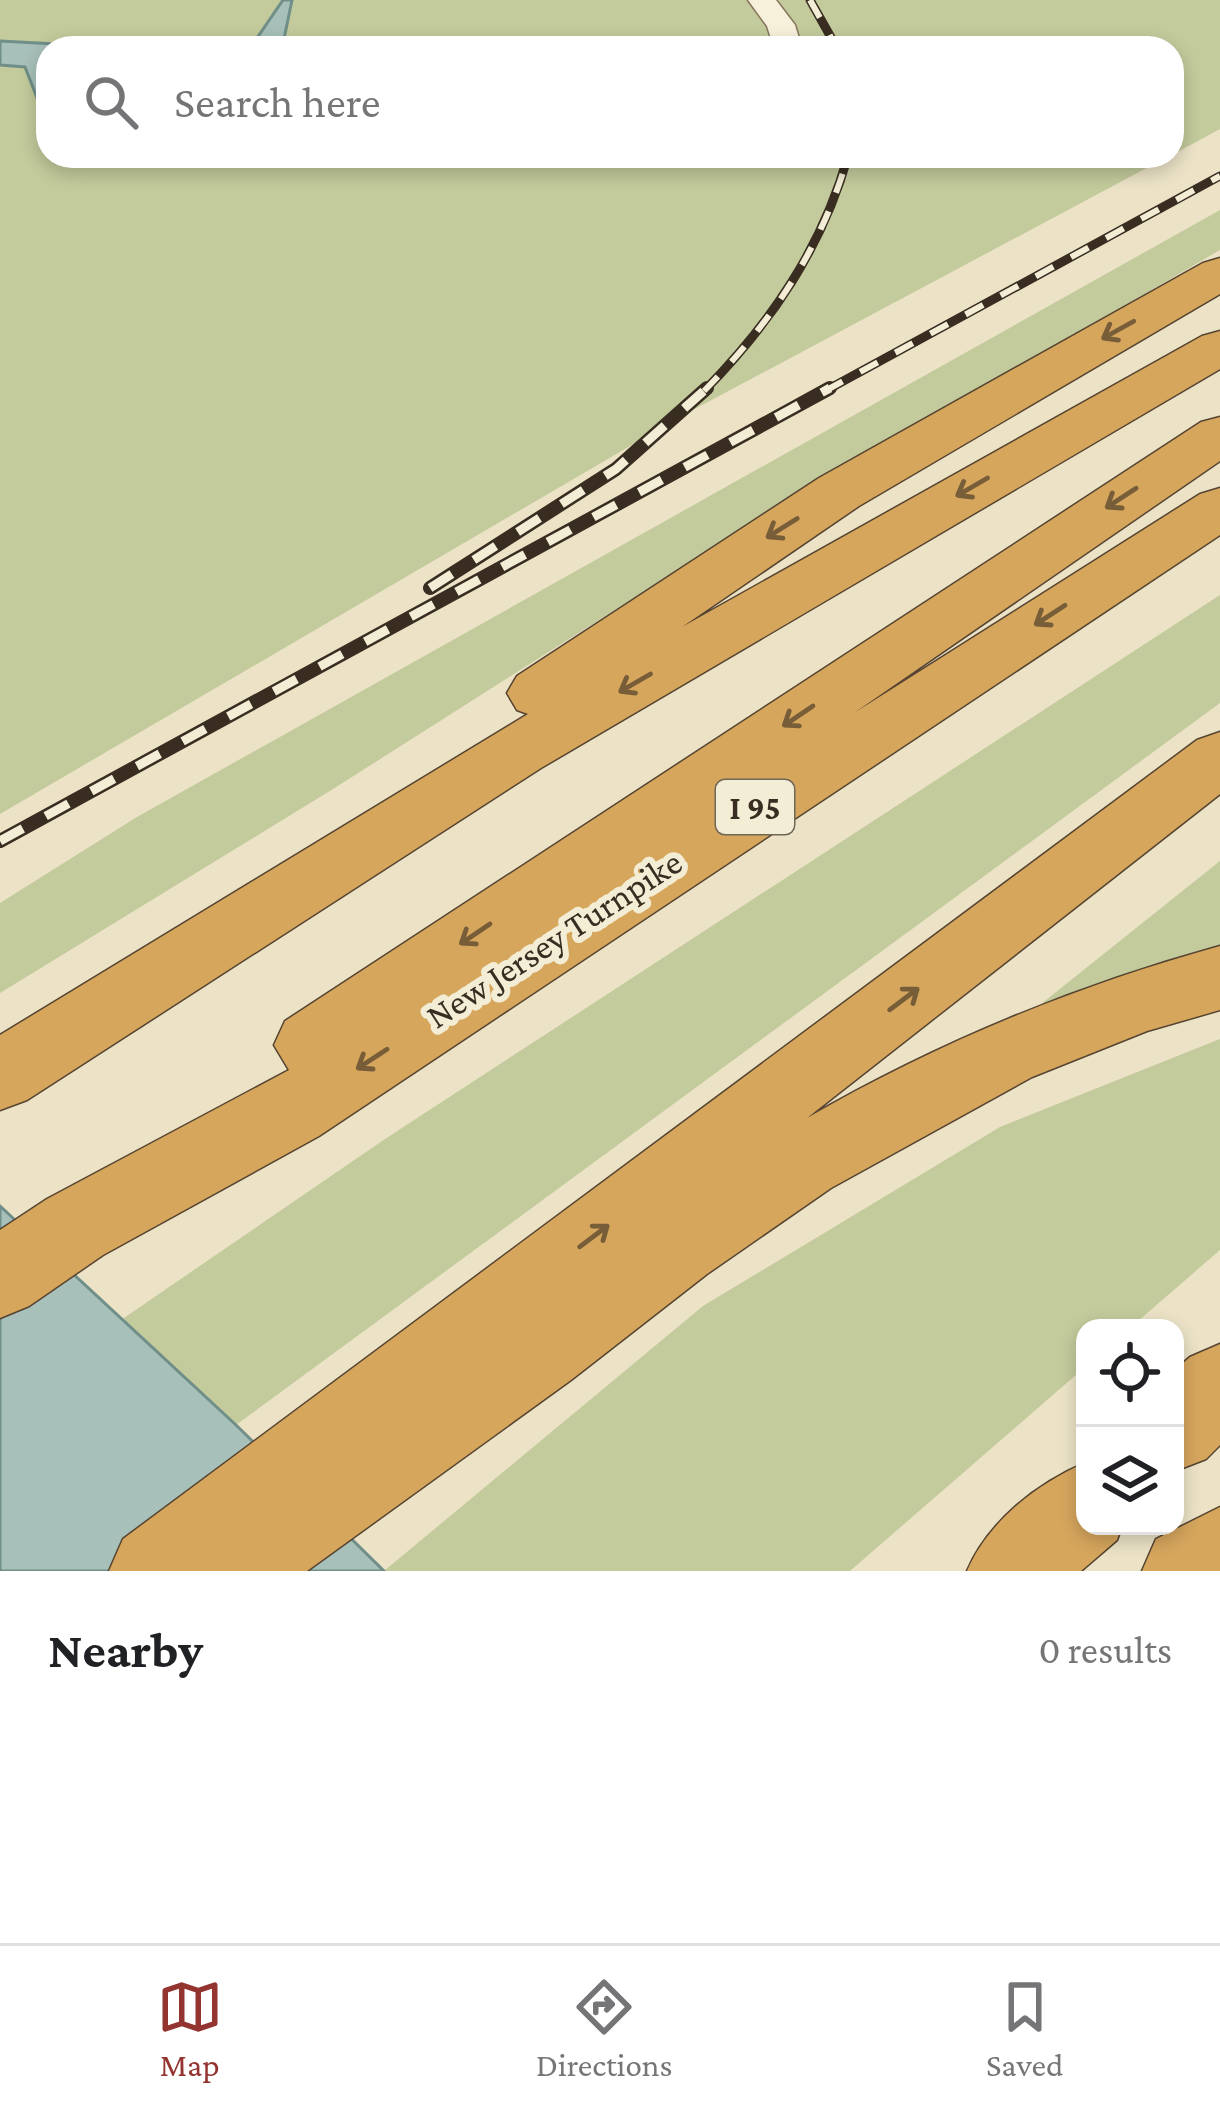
<!DOCTYPE html>
<html lang="en">
<head>
<meta charset="utf-8">
<style>
	:root { --surface:#fff; --page:#f2f2f2; --text:#202124; --muted:#757577; --line:#e0e0e0; --accent:#933430 }
	body { margin:0; font-family:"Crimson Pro",serif; background:var(--page); color:var(--text) }
	.controls { position:absolute; right:36px; bottom:36px; display:grid; overflow:hidden; border-radius:24px; box-shadow:0 6px 18px #0003 }
	.controls button { width:108px; height:108px; display:grid; place-items:center; padding:0; border:0; border-bottom:3px solid var(--line); background:var(--surface); color:var(--text); font:60px sans-serif }
	.list { margin:0; padding:0; list-style:none }
	h2 { display:flex; justify-content:space-between; align-items:center; height:156px; margin:0; padding:0 48px; font-size:51px }
	h2 small { font-size:39px; font-weight:400; color:var(--muted) }
	.icon { flex:none; width:66px; height:66px; fill:none; stroke:currentColor; stroke-width:2; stroke-linecap:round; stroke-linejoin:round }
	.map { position:relative; flex:none; width:1220px; height:1571px; overflow:hidden }
	.search { position:absolute; background:var(--surface); box-shadow:0 6px 18px #0003; left:36px; right:36px; top:36px; height:132px; display:flex; align-items:center; gap:30px; box-sizing:border-box; padding:0 42px; border-radius:36px; color:var(--muted); font-size:45px }
	.sheet { height:372px; background:var(--surface) }
	nav { display:flex; justify-content:space-around; align-items:center; box-sizing:border-box; height:168px; border-top:3px solid var(--line); background:var(--surface); font-size:33px; color:var(--muted) }
	nav a { display:grid; justify-items:center; gap:6px }
	nav .on { color:var(--accent) }
	.map>svg:first-child { display:block }
	.green { fill:#c3ca9b }
	.water { fill:#a8c0ba; stroke:#6f8f88; stroke-width:3 }
	.lines { fill:none; stroke-linecap:round; stroke-linejoin:round }
	.minor-casing { stroke:#87755d; stroke-width:3 }
	.highway-casing { stroke:#554431; stroke-width:3 }
	.minor { fill:#f7f0da; fill-rule:evenodd }
	.highway { fill:#d6a65d; fill-rule:evenodd }
	.rail-far1-casing { stroke:#382d20; stroke-width:9 }
	.rail-casing { stroke:#382d20; stroke-width:14 }
	.rail-far1 { stroke:#f4edd6; stroke-width:6; stroke-dasharray:20; stroke-linecap:butt }
	.rail { stroke:#f4edd6; stroke-width:9; stroke-dasharray:26; stroke-linecap:butt }
	.oneway { stroke:#775d38 }
	.labels { text-anchor:middle; dominant-baseline:central; stroke-width:12; stroke-linejoin:round; paint-order:stroke }
	.shield { fill:#f4edd6; stroke:#706757; stroke-width:3 }
	.shield-label { font-size:33px; font-weight:bold; fill:#382d20 }
	.street-label { font-size:36px; fill:#382d20; stroke:#f4edd6 }
</style>
</head>
<body>
<div class="map">
<svg width="1220" height="1571" viewBox="0 0 1220 1571">
	<rect width="100%" height="100%" fill="#ece3c7"/>
	<!-- green -->
	<path class="green" d="M0,0H283L255,41L234,48H57L56,44L0,41Z
		M292,0H1220V129L1172,155V48H440L476,46L283,39Z
		M0,65L25,67L48,126V156H1169L678,418L0,814Z
		M1220,210V250L755,521L333,789L0,993V903L137,817Z
		M1220,595V703L236,1425L121,1320L385,1139Z
		M1220,861V966L1041,1004Z
		M1220,1039V1250L1130,1328H1085V1367L850,1571H384L703,1306L1000,1127Z"/>
	<!-- water -->
	<path class="water" d="M283,0H292L284,39L498,45L234,48L255,41Z
		M0,41L56,44L48,48V126L25,67L0,65Z
		M0,1206L236,1425L384,1571H0Z"/>
	<g class="lines">
		<!-- minor casing -->
		<g class="minor-casing">
			<path id="minor" d="M748,0H776L795,25L802,48H774L767,26Z"/>
		</g>
		<!-- highway casing -->
		<g class="highway-casing">
			<path id="highway" d="M1220,258V294L859,506L682,627L1202,336L1220,331V369L541,768L27,1100L0,1110V1035L528,714L517,710L507,693L517,676L819,478L1203,263Z
				M1220,417V461L854,713L1200,494L1220,488V535L319,1136L103,1255L29,1306L0,1318V1230L47,1199L289,1070L274,1045L285,1021L1201,422Z
				M1220,732V794L807,1118C937,1043 1075,986 1220,946V1010L1147,1031L1032,1077L831,1188L707,1274L571,1380L307,1571H109L123,1539L1197,740Z
				M1220,1344V1445L1206,1459L1175,1471V1370L1190,1357Z
				M1085,1463V1526H1122L1117,1540L1081,1571H967C988,1522 1036,1484 1085,1463Z
				M1220,1507V1571H1142L1156,1539Z"/>
		</g>
		<!-- minor -->
		<use href="#minor" class="minor"/>
		<!-- highway -->
		<use href="#highway" class="highway"/>
		<!-- rail-far1 casing -->
		<g class="rail-far1-casing">
			<path id="rail-far1" d="M810,0L837,48
				M704,391C771,323 822,248 848,156
				M825,391L1220,176"/>
		</g>
		<!-- rail casing -->
		<g class="rail-casing">
			<path id="rail" d="M430,588L616,469L707,388
				M0,841L830,388"/>
		</g>
		<!-- rail-far1 -->
		<use href="#rail-far1" class="rail-far1"/>
		<!-- rail -->
		<use href="#rail" class="rail"/>
	</g>
	<!-- one-way arrows -->
	<defs><path id="oneway-shaft" d="M-6 0H5M1.5-3L5.5 0L1.5 3" fill="none" stroke-width="1.6" stroke-linecap="round" stroke-linejoin="round" transform="scale(3)"/></defs>
	<g class="oneway">
		<use href="#oneway-shaft" transform="translate(1118 330) rotate(151)"/>
		<use href="#oneway-shaft" transform="translate(972 487) rotate(150)"/>
		<use href="#oneway-shaft" transform="translate(1121 498) rotate(147)"/>
		<use href="#oneway-shaft" transform="translate(782 528) rotate(148)"/>
		<use href="#oneway-shaft" transform="translate(1050 615) rotate(147)"/>
		<use href="#oneway-shaft" transform="translate(635 683) rotate(150)"/>
		<use href="#oneway-shaft" transform="translate(798 716) rotate(146)"/>
		<use href="#oneway-shaft" transform="translate(475 934) rotate(146)"/>
		<use href="#oneway-shaft" transform="translate(904 999) rotate(-37)"/>
		<use href="#oneway-shaft" transform="translate(372 1059) rotate(147)"/>
		<use href="#oneway-shaft" transform="translate(594 1236) rotate(-37)"/>
	</g>
	<g class="labels">
		<!-- shield labels -->
		<rect class="shield" x="716" y="780" width="78" height="54" rx="9"/>
		<g class="shield-label">
			<text x="755" y="807">I 95</text>
		</g>
		<!-- street labels -->
		<g class="street-label">
			<text transform="translate(554 939) rotate(-33)">New Jersey Turnpike</text>
		</g>
	</g>
</svg>
<div class="controls">
<button><svg class="icon" aria-label="locate" viewBox="0 0 24 24"><circle cx="12" cy="12" r="6"/><path d="M12 2v4M12 18v4M2 12h4M18 12h4"/></svg></button>
<button><svg class="icon" aria-label="layers" viewBox="0 0 24 24"><path d="M12 4l9 5-9 5-9-5zM3 14l9 5 9-5"/></svg></button>
</div>
<div class="search"><svg class="icon" aria-label="search" viewBox="0 0 24 24"><circle cx="10" cy="10" r="6"/><path d="M15 15l6 6"/></svg>Search here</div>
</div>
<section class="sheet">
<h2>Nearby<small>0 results</small></h2>
<ul class="list">
</ul>
</section>
<nav>
<a class="on"><svg class="icon" aria-label="map" viewBox="0 0 24 24"><path d="M3 6l6-2 6 2 6-2v14l-6 2-6-2-6 2zM9 4v14M15 6v14"/></svg>Map</a>
<a><svg class="icon" aria-label="directions" viewBox="0 0 24 24"><path d="M12 3l9 9-9 9-9-9zM9 14v-3h6M13 9l2 2-2 2"/></svg>Directions</a>
<a><svg class="icon" aria-label="saved" viewBox="0 0 24 24"><path d="M7 4h10v16l-5-4-5 4z"/></svg>Saved</a>
</nav>
</body>
</html>
